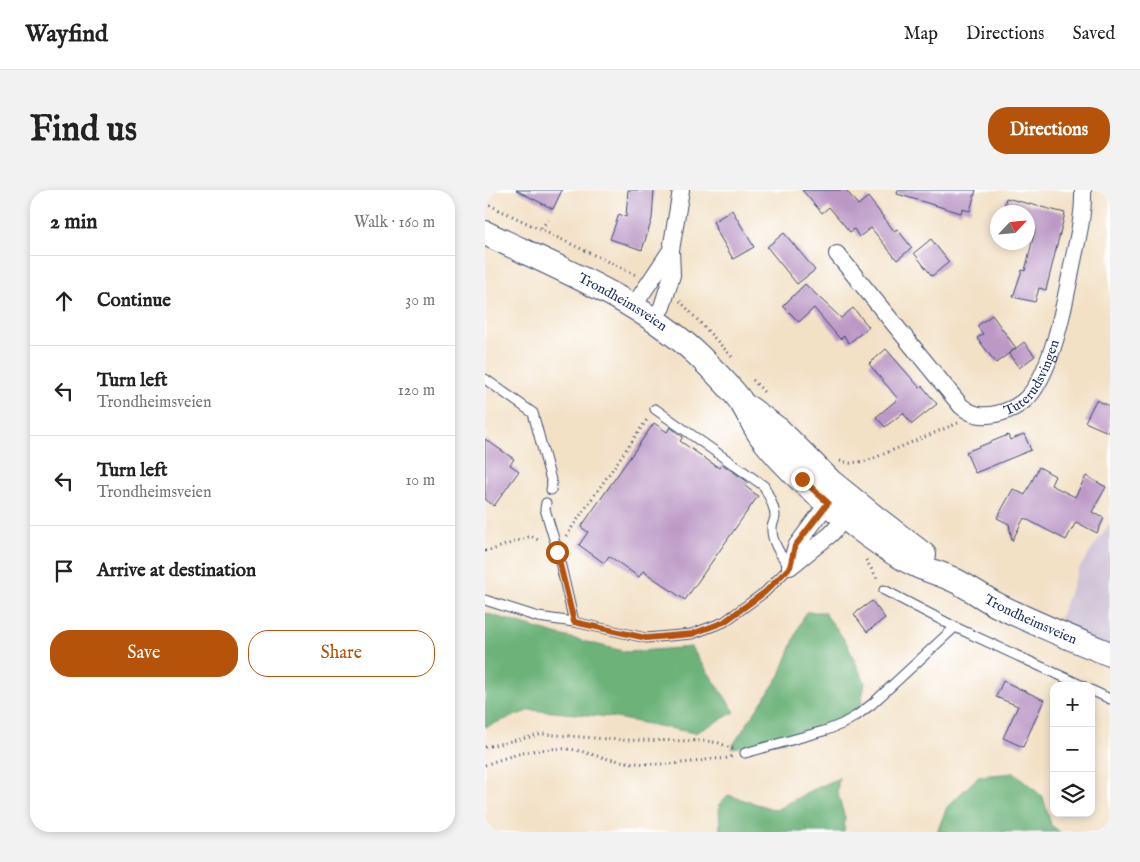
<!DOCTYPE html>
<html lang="en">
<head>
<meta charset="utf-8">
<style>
	:root { --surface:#fff; --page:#f2f2f2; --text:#222; --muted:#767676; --line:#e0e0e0; --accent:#b45309 }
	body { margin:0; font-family:"IM FELL English",serif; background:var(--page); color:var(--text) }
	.controls { position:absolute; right:15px; bottom:15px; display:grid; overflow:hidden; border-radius:10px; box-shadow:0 2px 8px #0003 }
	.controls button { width:45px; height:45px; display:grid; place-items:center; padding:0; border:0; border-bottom:1px solid var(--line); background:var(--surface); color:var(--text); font:25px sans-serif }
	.compass { position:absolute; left:505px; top:15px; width:45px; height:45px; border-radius:50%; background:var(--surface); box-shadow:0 2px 8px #0003; rotate:64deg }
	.stop { position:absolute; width:15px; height:15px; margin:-11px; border:4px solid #b45309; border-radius:50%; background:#fff }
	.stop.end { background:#b45309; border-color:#fff; box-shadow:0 1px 5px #0008 }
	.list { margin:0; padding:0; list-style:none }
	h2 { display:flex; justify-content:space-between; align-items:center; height:65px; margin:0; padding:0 20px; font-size:21px }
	h2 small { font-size:16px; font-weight:400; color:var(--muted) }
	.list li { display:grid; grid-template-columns:32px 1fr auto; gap:15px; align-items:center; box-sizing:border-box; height:90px; padding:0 20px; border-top:1px solid var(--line) }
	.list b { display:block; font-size:19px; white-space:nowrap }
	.list p { margin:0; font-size:16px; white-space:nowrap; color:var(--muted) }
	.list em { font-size:16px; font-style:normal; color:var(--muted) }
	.actions { display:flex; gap:10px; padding:15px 20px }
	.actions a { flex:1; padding:11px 0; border:1px solid var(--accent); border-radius:20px; text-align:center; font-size:18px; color:var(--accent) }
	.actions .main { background:var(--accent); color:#fff }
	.icon { flex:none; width:28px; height:28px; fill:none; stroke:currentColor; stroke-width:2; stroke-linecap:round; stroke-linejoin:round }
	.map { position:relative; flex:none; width:625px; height:642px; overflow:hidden; border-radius:20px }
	header { display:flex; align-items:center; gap:30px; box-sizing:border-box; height:70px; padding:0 25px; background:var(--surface); border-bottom:1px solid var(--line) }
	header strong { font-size:24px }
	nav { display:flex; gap:28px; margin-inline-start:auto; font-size:18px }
	.intro { display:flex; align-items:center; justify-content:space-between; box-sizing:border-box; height:120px; padding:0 30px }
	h1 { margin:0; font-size:35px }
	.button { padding:12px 22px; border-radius:20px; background:var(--accent); color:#fff; font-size:18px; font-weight:700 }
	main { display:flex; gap:30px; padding:0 30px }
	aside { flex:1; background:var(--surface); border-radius:20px; box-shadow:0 2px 8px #0003 }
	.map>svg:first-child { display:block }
	.industrial { fill:#ccbfd4 }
	.forest { fill:#6db379; stroke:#44716c }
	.building { fill:#bb98c5 }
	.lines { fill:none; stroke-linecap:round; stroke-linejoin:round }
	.service-casing { stroke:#3b4a6e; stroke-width:11 }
	.minor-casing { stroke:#3b4a6e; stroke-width:18 }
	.secondary-casing { stroke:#3b4a6e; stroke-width:26 }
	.path { stroke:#3b4a6e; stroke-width:3; stroke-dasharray:1 4; stroke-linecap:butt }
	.service { stroke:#fff; stroke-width:9 }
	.minor { stroke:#fff; stroke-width:16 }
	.secondary { stroke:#fff; stroke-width:24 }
	.route { stroke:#b45309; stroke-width:6 }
	.labels { text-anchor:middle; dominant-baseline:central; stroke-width:5; stroke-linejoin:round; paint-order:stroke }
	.street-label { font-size:14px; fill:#1b2f5e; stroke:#fff }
</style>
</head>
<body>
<header>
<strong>Wayfind</strong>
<nav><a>Map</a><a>Directions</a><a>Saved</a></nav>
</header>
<div class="intro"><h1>Find us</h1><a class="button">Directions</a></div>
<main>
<aside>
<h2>2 min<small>Walk · 160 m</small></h2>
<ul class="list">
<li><svg class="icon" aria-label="ahead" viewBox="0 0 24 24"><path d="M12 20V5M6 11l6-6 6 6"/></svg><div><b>Continue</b></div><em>30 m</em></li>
<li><svg class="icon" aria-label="left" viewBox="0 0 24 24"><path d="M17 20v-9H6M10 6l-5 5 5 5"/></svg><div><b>Turn left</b><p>Trondheimsveien</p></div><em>120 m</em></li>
<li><svg class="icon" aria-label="left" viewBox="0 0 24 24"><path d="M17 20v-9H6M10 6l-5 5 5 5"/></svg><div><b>Turn left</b><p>Trondheimsveien</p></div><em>10 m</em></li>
<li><svg class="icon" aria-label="arrive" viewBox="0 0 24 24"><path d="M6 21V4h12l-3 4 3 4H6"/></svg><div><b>Arrive at destination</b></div></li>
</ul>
<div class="actions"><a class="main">Save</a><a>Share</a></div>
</aside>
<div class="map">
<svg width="625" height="642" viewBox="0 0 625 642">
	<rect width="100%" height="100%" fill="#fff"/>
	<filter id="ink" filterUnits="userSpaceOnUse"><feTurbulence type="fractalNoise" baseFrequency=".02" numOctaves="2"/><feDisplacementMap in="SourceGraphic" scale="10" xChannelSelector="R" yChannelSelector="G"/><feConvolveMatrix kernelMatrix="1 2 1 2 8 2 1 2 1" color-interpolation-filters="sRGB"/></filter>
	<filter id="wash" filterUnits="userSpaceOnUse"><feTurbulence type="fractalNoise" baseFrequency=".0096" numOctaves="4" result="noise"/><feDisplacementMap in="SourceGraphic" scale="20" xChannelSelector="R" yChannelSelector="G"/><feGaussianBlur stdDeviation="1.12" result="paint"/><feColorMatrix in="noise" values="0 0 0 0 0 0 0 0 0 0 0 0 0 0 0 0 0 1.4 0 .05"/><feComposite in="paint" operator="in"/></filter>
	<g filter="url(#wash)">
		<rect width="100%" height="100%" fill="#f3e1c6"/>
		<!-- industrial -->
		<path class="industrial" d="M625,333V476L567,447L593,380Z"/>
		<!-- forest -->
		<path class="forest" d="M321,422H339L361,452L380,493L374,524L300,551L246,558L295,485L314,437Z
			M0,423L74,445L142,462L206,457L250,522L210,543L126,527L45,520L0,537Z
			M530,583L558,607L566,635L575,642H452L462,617L494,586Z
			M354,588L352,602L360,628L359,642H235L234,614L243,605L291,620L323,602Z"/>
		<g id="blocks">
			<!-- building -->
			<path class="building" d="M31,0H77L68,19Z
				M143,0H169L167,29L157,60L125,49L134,24L141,27Z
				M317,0H361L373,15L383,7L409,41L412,39L427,58L412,70L386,38L374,47L369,39L365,42L344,17L337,23Z
				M413,0H491L485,21L477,19L476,23L412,4Z
				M521,8L580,23L561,100L554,98L550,112L528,107L537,80L540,81L550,40L542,38V22H518Z
				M247,20L269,57L248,69L230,38L231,37L228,32Z
				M299,43L330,80L312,94L282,57Z
				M446,49L464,72L447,86L429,63Z
				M320,94L356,128L368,118L384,137L364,153L359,146L355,149L329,118L314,132L298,116Z
				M507,125L531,158L511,173L492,148L498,144L492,136Z
				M539,152L550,166L534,178L524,164Z
				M401,159L435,198L437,196L452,214L427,234L418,223L400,237L391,227L413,209L384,174Z
				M611,210L625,216V243L600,232Z
				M169,233L182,242L185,237L198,247L195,251L234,278L237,274L263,292L260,296L273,306L200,410L158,381L154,387L124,366L119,373L94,355L103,342L96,337Z
				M539,244L546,260L490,283L481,262L523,245L525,250Z
				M0,249L29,269L25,275L34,281L9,316L0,309Z
				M554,277L570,286L566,295L590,307L601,286L621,297L607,322L619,328L612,343L591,332L581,350L539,328L527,351L524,334L512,328L528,299L540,305Z
				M387,411L400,428L382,442L369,424Z
				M518,491L559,510L538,557L518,548L533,516L511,507Z"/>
		</g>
	</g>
	<g filter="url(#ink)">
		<use href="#blocks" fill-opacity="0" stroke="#3b4a6e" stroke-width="1"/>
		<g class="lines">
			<!-- service casing -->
			<g class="service-casing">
				<path id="service" d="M0,189L48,223L67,294L66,300
					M61,313L60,319L72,359L89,432
					M399,400L470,437L598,496
					M0,410L53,427L89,432L161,448L207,444L239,432L280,402L305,377C296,366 286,352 287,338C287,334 290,330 290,326C290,316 283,305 279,296L170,219
					M606,500L625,509
					M260,563L342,540L357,534L371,526L387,514L470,437"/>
			</g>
			<!-- minor casing -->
			<g class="minor-casing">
				<g id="minor">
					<path id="s1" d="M352,64L476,216C487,225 497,227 511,224C524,221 535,216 544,206C568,178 580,112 587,76C592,51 599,26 598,0"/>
					<path d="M148,117L186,60"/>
					<path d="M168,130L177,117L187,85L186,60L196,0"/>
					<path d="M363,306L361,327L346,344L305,377L311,356L343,313L351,308Z"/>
				</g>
			</g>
			<!-- secondary casing -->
			<g class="secondary-casing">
				<g id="secondary">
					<path id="s2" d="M0,43C73,78 153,109 213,165C227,179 243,194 255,210C264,223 269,238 279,250C307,285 347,319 384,346C399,357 416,368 433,376C445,381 457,384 469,390C484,397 497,407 512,415C549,433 587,449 625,464"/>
					<path d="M264,218L294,240L345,291L392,329L439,365"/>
				</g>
			</g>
			<!-- path -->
			<path class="path" d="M0,13L151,85
				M56,38L65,28
				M195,111L247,167
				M268,190L279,202
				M355,271L365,273L382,271L473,233
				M81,346L163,228
				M0,361H4L46,346L55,351
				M381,370L393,390
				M0,557L58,544L135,550L222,551L234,553L250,560
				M0,575C26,565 54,557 82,559C99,560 114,568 130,570C155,575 182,575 207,572C213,572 219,570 226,569C234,568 240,570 248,566"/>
			<!-- service -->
			<use href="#service" class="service"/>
			<!-- minor -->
			<use href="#minor" class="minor"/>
			<!-- secondary -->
			<use href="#secondary" class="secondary"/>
		</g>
	</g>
	<g class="lines" filter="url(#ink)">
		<!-- route -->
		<path class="route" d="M72,362L89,432L161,448L207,444L239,432L280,402L305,377L310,356L343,313L317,289"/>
	</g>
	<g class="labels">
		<!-- street labels -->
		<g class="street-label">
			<text stroke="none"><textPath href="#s2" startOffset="154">Trondheimsveien</textPath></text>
			<text stroke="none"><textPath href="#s1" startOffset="288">Tuterudsvingen</textPath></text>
			<text stroke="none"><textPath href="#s2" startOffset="680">Trondheimsveien</textPath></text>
		</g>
	</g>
</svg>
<div class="controls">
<button>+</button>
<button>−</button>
<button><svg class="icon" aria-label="layers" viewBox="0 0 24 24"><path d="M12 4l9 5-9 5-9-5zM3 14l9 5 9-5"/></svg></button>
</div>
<svg class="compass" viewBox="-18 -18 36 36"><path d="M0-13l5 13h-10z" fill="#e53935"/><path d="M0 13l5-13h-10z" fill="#767676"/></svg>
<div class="stop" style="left:72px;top:362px"></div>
<div class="stop end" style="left:317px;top:289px"></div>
</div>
</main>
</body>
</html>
